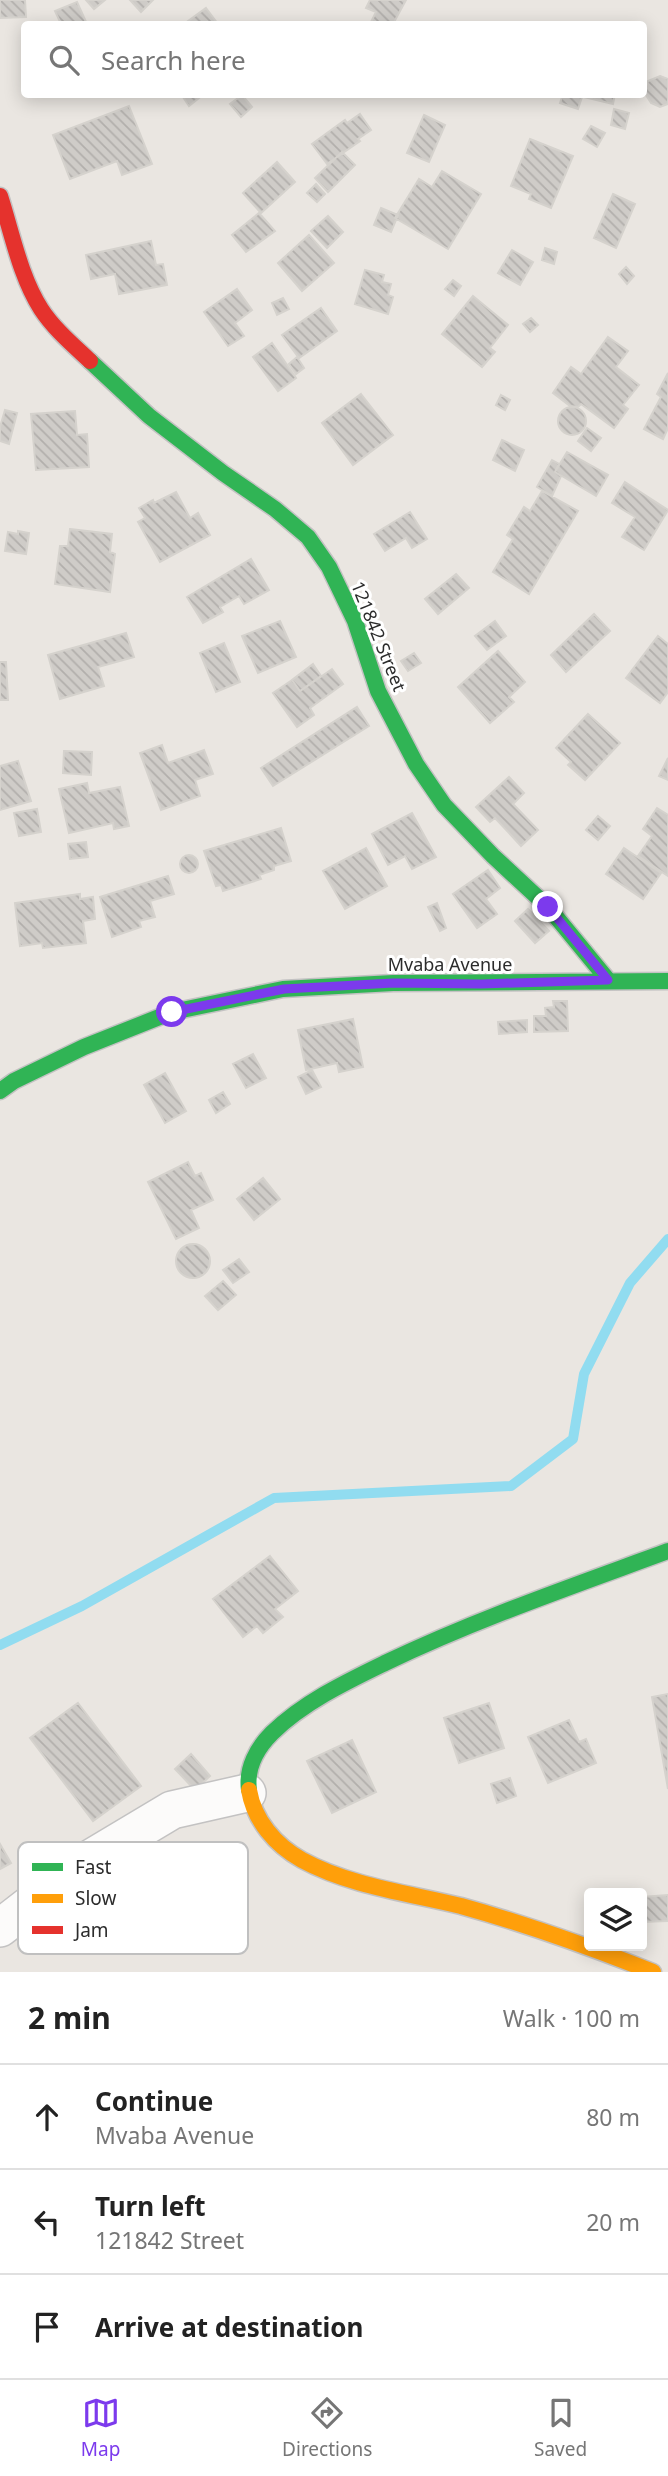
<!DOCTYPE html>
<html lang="en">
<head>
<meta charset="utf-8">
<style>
	:root { --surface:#fff; --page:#f6f6f6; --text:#222; --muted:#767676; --line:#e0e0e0; --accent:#7c3aed }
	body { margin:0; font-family:"Noto Sans",sans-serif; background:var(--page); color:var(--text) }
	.controls { position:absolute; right:21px; bottom:21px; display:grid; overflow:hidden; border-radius:7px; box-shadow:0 4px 18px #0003 }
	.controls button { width:63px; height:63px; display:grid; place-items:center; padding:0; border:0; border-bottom:2px solid var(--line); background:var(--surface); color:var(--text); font:35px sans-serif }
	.stop { position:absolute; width:21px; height:21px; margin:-16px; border:5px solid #7c3aed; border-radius:50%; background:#fff }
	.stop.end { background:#7c3aed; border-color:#fff; box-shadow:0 2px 7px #0008 }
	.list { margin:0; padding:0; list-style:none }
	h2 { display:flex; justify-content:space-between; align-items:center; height:91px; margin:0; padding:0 28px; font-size:30px }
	h2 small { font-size:23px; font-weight:400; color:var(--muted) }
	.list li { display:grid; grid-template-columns:46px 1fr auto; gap:21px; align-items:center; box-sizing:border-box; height:105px; padding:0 28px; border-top:2px solid var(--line) }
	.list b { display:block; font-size:26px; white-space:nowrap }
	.list p { margin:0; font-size:23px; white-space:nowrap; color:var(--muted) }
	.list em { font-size:23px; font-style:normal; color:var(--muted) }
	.icon { flex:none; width:38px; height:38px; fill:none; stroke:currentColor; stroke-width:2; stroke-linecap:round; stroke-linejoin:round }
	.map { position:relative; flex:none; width:668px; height:1972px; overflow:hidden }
	.search { position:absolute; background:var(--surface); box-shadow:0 4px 18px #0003; left:21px; right:21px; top:21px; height:77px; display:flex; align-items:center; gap:18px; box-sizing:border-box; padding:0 24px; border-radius:7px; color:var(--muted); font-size:26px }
	.sheet { height:406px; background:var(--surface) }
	nav { display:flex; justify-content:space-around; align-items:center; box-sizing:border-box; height:98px; border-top:2px solid var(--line); background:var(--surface); font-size:19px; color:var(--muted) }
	nav a { display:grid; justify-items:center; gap:4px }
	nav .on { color:var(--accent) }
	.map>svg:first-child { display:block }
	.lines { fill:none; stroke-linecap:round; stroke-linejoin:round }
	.stream { stroke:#91dcf0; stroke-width:10 }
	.building { fill:url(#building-back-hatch); stroke:#d5d2cd; stroke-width:2 }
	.street-casing { stroke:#c3c2c2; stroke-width:40 }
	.fast-casing { stroke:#c3c2c2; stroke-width:19 }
	.slow-casing { stroke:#c3c2c2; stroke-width:19 }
	.jam-casing { stroke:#c3c2c2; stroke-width:19 }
	.street { stroke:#fcfbfa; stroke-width:37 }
	.fast { stroke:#30b455; stroke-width:16 }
	.slow { stroke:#ff9f0a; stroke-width:16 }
	.jam { stroke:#e5322d; stroke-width:16 }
	.route { stroke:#7c3aed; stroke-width:9 }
	.labels { text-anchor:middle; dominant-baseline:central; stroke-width:6; stroke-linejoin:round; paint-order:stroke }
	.street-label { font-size:18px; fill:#2c2c2c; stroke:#fff }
	.key { fill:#fff; stroke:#c0c0c0; stroke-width:2 }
	.key-label { font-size:19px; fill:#2c2c2c }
</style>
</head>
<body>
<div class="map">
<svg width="668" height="1972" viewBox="0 0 668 1972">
	<defs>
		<pattern id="building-back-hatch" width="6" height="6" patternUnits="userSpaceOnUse" patternTransform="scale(1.75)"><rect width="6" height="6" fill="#cfccc8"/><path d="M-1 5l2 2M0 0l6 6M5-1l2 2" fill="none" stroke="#b2afac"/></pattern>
	</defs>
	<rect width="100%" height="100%" fill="#eae6e1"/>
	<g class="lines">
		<!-- stream -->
		<path class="stream" d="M0,1645L82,1606L274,1498L511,1486L573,1439L584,1374L630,1283L668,1239"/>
	</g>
	<!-- building -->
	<path class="building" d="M0,0H25L26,17L0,18Z
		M86,0H105L94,9Z
		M130,0H153L141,12Z
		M370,0H406L393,24H370L376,12L366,8Z
		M77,2L87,24H61L55,11Z
		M206,8L218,24H184Z
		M660,76L668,79V104L660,107L651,103L644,92L648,81Z
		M181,94H204L189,106Z
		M563,94H583L578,109L560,103Z
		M585,94H615L613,104L584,97Z
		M242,95L252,107L241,117L230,104Z
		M129,106L152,164L122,175L117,161L70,179L53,135Z
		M614,109L629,113L625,129L611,125Z
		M360,114L371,130L358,139L360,141L327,164L312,144L345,120L347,123Z
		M424,115L445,125L429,162L407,153Z
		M591,126L605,133L597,147L583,139Z
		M530,139L573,156L551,208L529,199L531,194L511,186Z
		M342,152L355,165L328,192L315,178Z
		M277,162L295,182L261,213L243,193Z
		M442,171L481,194L448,249L395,218L419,179L432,187Z
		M316,184L325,194L317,202L307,193Z
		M613,194L635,204L616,248L594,238Z
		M381,208L398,215L391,232L374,225Z
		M259,213L275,231L246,252L232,235Z
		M328,216L343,232L327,248L311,231Z
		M309,235L334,263L302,291L278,263Z
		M151,241L156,265L163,264L167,285L119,294L115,274L91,279L86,255Z
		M545,248L557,252L554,264L542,260Z
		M512,250L533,262L520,285L498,273Z
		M626,267L634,276L627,284L619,274Z
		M365,270L384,275L382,282L391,284L388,295L393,297L388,314L355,304Z
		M453,280L461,286L454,296L445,289Z
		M237,289L252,310L235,323L244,336L228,346L204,312Z
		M473,296L508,325L490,348L495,352L482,367L442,334Z
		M283,298L289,309L277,315L272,303Z
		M321,308L337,331L299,358L282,335Z
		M531,318L538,325L530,332L523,324Z
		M608,337L628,351L616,367L639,385L623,405L628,409L614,428L581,404L578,407L570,406L553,393L571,367L581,374Z
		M272,343L296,378L278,391L253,357Z
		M297,357L304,368L296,374L289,364Z
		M668,373V428L663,439L644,429L661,397L657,394Z
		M361,394L393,435L353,465L322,423Z
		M501,395L510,400L505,410L496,405Z
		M558 421a14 14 0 1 1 28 0a14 14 0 1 1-28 0Z
		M5,410L17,413L9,444L0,441V427Z
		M75,411L77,435L87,434L89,467L36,470L31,414Z
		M587,428L601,438L591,451L578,441Z
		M502,440L524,450L515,471L493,460Z
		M567,452L608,475L596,496L555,472Z
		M552,460L559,464L555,472L561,476L552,496L537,487Z
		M625,482L668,510L644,550L622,537L635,517L612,503Z
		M542,491L578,511L529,594L493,572L513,539L507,535L524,507L530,511Z
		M176,492L190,518L198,513L210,535L160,562L138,522L145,518L139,508L153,500L154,503Z
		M410,512L427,539L412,548L406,538L385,551L374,534Z
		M70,529L112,534L110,552L115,554L110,592L55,584L60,546H68Z
		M18,531L29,533L26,554L5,551L8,532L18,534Z
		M251,559L269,590L244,604L239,596L220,607L223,612L203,623L187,597Z
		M456,574L469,588L438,614L425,599Z
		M594,614L610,631L566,672L551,655Z
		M280,621L296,657L258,673L242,636Z
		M495,621L506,636L487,650L475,636Z
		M126,633L134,657L98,667L104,686L60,699L48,655Z
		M658,636L668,644V692L660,703L626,678Z
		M224,643L240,682L216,692L200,653Z
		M498,651L525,682L509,697L514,702L490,723L458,687Z
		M414,653L421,663L408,671L401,661Z
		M0,662H6L8,700H0Z
		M313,664L321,676L300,691L292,680Z
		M332,669L343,684L310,708L314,715L297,727L273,693L292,680L300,691Z
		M357,707L369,726L273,786L261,768Z
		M588,714L620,743L585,780L568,765L571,762L556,748Z
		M162,745L168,763L204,750L213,774L195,780L200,796L161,810L140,753Z
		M64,751L92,752L91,775L63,773Z
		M668,758V780L659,776Z
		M18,761L31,801L0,810V766Z
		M509,777L524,793L513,804L538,830L521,846L495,818L490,822L476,807Z
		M87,783L89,793L120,787L129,826L114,829L113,823L69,833L59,789Z
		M657,808L668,815V876L638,856L652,836L643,829Z
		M37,809L41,832L19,836L14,813Z
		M412,813L436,857L412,869L405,856L388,865L372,834Z
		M598,816L610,826L598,840L586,830Z
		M281,828L291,861L274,866V870L259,875L261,879L223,891L221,885L216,886L204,851Z
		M86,842L88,857L70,859L68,844Z
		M366,848L387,886L345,909L323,871Z
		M624,848L661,873L643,899L606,874Z
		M180 864a9 9 0 1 1 18 0a9 9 0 1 1-18 0Z
		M488,870L500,888L486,899L497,914L477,928L453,894Z
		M168,876L174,894L150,901L155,917L139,921L141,927L112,937L100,897Z
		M80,894V899L93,897L95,919L83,921L86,943L43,948L42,943L20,946L15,903Z
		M437,903L446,928L440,931L428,907Z
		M528,909L549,931L535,943L515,921Z
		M553,1001H567L568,1031L534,1032V1016H546L545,1008L554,1007Z
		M353,1019L363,1067L339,1072L337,1063L306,1070L298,1030Z
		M527,1020V1032L499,1034L498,1022Z
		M253,1054L266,1078L246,1088L233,1064Z
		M312,1070L321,1087L306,1094L298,1077Z
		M165,1073L186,1111L165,1123L144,1085Z
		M223,1092L230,1104L216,1113L209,1100Z
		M188,1162L195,1176L201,1173L213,1200L191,1210L199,1228L176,1239L148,1182Z
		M263,1178L280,1199L254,1220L237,1199Z
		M176 1261a17 17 0 1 1 34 0a17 17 0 1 1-34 0Z
		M239,1259L249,1272L233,1283L223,1270Z
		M223,1281L236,1295L218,1310L205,1296Z
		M270,1556L298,1591L275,1609L283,1617L263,1633L257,1626L243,1637L213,1599Z
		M668,1694V1789L652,1697Z
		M78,1703L141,1786L93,1821L30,1738Z
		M489,1703L504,1748L459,1763L444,1718Z
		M569,1720L579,1742L586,1739L596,1763L548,1783L528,1737Z
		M352,1740L376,1792L332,1813L307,1761Z
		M191,1754L210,1776L195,1790L175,1769Z
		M510,1778L516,1796L497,1803L491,1784Z
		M0,1844L11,1863L0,1869Z
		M668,1895V1921L642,1922V1897Z"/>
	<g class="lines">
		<!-- street casing -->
		<g class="street-casing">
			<path id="street" d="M0,1928L85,1862L172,1810L247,1793"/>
		</g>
		<!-- fast casing -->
		<g class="fast-casing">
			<path id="fast" d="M90,361L149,416L223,473L275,509L308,537L329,567L355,621L378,691L416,764L444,805L493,856L548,907L608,980
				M0,1091L14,1081L84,1047L172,1012L283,989L393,983L668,981
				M249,1790C246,1768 257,1748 272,1733C304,1702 346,1682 385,1663C477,1619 573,1586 668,1551"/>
		</g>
		<!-- slow casing -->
		<g class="slow-casing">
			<path id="slow" d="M249,1790C254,1820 275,1845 302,1860C350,1886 408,1893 461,1906C526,1924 590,1947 653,1972"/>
		</g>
		<!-- jam casing -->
		<g class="jam-casing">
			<path id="jam" d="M0,196C12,233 20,276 41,309C54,329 73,345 90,361"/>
		</g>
		<!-- street -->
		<use href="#street" class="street"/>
		<!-- fast -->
		<use href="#fast" class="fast"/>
		<!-- slow -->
		<use href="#slow" class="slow"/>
		<!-- jam -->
		<use href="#jam" class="jam"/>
	</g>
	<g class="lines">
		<!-- route -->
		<path class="route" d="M172,1012L284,989L393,983L481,984L608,980L548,907"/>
	</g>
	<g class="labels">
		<!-- street labels -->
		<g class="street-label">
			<text transform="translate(379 636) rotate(68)">121842 Street</text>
			<text x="450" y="964">Mvaba Avenue</text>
		</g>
	</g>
	<!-- legend -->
	<rect x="18" y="1842" width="230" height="112" rx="10" class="key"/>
	<rect x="32" y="1863" width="31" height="8" fill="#30b455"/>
	<rect x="32" y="1894" width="31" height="9" fill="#ff9f0a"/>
	<rect x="32" y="1926" width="31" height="8" fill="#e5322d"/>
	<g class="key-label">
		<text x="75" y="1874">Fast</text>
		<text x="75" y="1905">Slow</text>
		<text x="75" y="1937">Jam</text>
	</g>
</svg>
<div class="controls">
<button><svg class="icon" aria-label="layers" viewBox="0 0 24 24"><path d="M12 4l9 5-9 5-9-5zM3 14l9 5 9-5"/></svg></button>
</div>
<div class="stop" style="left:172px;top:1012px"></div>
<div class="stop end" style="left:548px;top:907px"></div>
<div class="search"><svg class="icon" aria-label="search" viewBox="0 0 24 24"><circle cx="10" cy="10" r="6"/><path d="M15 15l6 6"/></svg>Search here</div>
</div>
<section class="sheet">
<h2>2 min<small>Walk · 100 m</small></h2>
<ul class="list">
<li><svg class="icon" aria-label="ahead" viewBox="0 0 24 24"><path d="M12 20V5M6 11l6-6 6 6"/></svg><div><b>Continue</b><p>Mvaba Avenue</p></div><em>80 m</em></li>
<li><svg class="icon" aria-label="left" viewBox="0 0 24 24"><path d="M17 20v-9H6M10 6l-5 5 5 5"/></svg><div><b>Turn left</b><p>121842 Street</p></div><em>20 m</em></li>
<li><svg class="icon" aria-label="arrive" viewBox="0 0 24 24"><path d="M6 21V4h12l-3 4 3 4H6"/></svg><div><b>Arrive at destination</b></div></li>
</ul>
</section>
<nav>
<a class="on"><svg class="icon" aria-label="map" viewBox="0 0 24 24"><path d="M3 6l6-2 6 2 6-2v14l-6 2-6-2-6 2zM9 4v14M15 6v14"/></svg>Map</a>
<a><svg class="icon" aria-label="directions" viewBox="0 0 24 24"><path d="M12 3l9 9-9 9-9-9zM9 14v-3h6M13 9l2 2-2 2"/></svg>Directions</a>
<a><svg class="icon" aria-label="saved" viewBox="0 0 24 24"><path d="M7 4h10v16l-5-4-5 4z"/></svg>Saved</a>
</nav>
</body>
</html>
